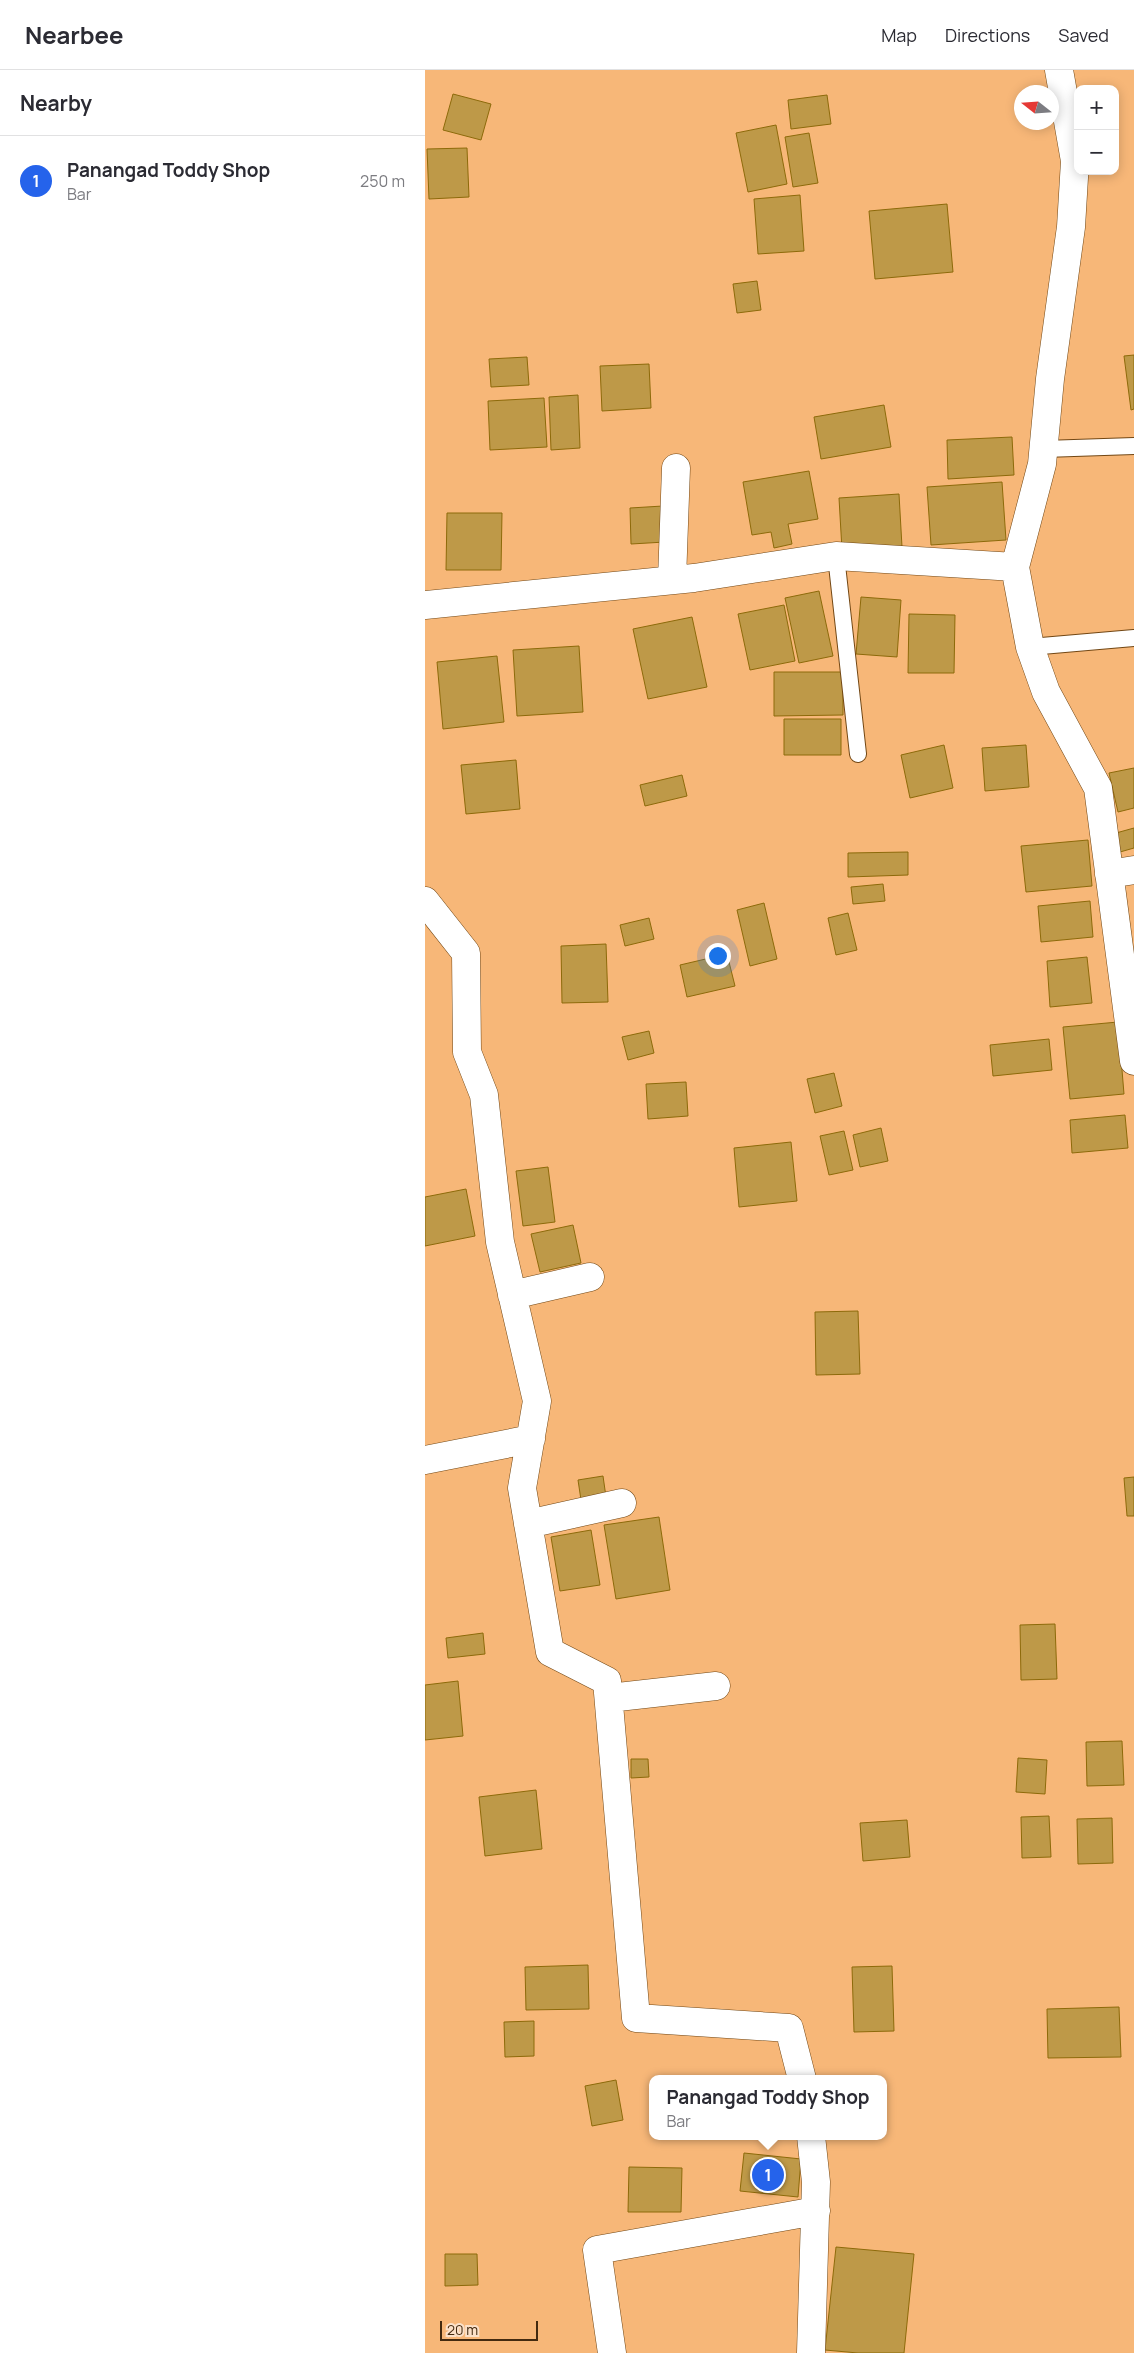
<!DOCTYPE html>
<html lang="en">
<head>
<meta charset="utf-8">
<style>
	:root { --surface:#fff; --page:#f7f7f7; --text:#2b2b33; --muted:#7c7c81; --line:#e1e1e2; --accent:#2563eb }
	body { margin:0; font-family:Manrope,sans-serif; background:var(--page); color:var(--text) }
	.controls { position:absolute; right:15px; top:15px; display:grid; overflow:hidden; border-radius:10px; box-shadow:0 2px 12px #0003 }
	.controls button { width:45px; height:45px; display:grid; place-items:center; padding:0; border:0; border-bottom:1px solid var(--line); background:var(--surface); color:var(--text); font:25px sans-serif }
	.compass { position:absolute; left:589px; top:15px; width:45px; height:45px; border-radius:50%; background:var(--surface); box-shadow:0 2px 12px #0003; rotate:287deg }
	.scale { position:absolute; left:15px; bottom:12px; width:98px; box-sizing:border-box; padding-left:5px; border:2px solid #432a0f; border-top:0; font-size:14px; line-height:18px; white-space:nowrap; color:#432a0f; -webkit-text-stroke:4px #fbe1c9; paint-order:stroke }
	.you { position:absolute; left:292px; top:885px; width:18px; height:18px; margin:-12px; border:4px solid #fff; border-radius:50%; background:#1a73e8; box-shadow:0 0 0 8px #1a73e833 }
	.badge { display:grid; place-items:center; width:32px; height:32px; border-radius:50%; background:var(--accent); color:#fff; font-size:16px; font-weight:700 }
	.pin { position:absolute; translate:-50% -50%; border:2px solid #fff; box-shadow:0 1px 5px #0006 }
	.popup { position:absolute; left:224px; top:2005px; width:238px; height:65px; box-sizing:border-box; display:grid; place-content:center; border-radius:10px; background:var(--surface); filter:drop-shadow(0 1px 4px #0005); font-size:16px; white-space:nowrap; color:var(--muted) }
	.popup b { font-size:19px; color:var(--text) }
	.popup::after { content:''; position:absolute; left:50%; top:100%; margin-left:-10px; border:10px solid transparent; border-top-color:var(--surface) }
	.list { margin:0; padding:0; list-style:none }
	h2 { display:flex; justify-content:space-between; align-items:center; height:65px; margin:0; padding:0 20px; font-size:21px }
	h2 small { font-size:16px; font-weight:400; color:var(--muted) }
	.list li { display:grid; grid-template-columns:32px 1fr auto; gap:15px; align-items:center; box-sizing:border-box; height:90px; padding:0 20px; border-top:1px solid var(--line) }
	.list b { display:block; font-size:19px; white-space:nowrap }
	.list p { margin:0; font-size:16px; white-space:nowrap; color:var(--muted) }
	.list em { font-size:16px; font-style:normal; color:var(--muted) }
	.map { position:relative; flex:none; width:709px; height:2283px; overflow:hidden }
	header { display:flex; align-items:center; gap:30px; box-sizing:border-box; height:70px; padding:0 25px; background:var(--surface); border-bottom:1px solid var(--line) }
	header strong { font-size:24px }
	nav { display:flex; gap:28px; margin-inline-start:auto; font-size:18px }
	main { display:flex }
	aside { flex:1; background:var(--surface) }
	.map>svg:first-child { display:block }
	.building { fill:#be9948; stroke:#8d6a0a }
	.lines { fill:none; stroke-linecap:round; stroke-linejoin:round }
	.service-casing { stroke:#724714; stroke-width:18 }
	.minor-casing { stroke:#724714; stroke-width:29 }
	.service { stroke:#fff; stroke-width:16 }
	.minor { stroke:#fff; stroke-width:28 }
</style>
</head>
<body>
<header>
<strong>Nearbee</strong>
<nav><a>Map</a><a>Directions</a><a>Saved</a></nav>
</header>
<main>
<aside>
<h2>Nearby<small></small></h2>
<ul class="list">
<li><span class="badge">1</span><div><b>Panangad Toddy Shop</b><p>Bar</p></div><em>250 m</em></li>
</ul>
</aside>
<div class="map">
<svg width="709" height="2283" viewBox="0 0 709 2283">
	<rect width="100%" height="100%" fill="#f7b778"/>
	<!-- building -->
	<path class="building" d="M28,24L66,34L56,70L18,60Z
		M402,25L406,54L366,59L363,30Z
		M351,55L362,114L323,122L311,63Z
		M384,63L393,113L368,117L360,67Z
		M42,78L44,127L4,129L2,79Z
		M375,125L379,181L333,184L329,129Z
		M522,134L528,202L450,209L444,141Z
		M332,211L336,240L312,243L308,214Z
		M709,285V339L706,340L699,286Z
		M102,287L104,315L66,317L64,289Z
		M224,294L226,338L177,341L175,296Z
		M153,325L155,378L126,380L124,327Z
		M119,328L122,377L65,380L63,331Z
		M459,335L466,377L396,389L389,347Z
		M587,367L589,405L523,409L522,370Z
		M384,401L393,449L363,454L367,474L349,478L346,462L327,465L318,412Z
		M577,412L581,470L506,475L502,417Z
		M474,424L477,477L417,480L414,428Z
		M238,436L240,472L206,474L205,438Z
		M22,443H77L76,500H21Z
		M394,521L408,586L374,593L360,528Z
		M436,527L476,530L472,587L431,584Z
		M359,535L370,591L325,600L313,544Z
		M484,544L530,545L529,603H483Z
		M267,547L282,617L223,629L208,559Z
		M154,576L158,642L92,646L88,580Z
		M72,586L79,652L18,659L12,592Z
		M349,602H418V645L349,646Z
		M359,649H416V685H359Z
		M519,675L528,718L485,728L476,685Z
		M601,675L604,717L560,721L557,678Z
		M91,690L95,739L41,744L36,695Z
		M709,698V738L693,742L684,703Z
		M257,705L262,726L220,736L215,715Z
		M709,758V778L695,782L691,763Z
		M663,770L667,816L601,822L596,776Z
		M483,782V805L423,807V783Z
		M458,814L460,831L428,834L426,817Z
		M665,831L668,867L616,872L613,836Z
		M339,833L352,889L325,896L312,840Z
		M423,843L432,880L411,885L403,848Z
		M224,848L229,869L200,876L195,855Z
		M181,874L183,932L137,933L136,876Z
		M302,884L310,916L262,927L255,895Z
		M662,887L667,933L625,937L622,891Z
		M693,952L699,1024L645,1029L638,957Z
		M224,961L229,983L203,990L197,967Z
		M624,969L627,1000L568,1006L565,975Z
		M409,1003L417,1036L390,1043L382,1009Z
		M261,1012L263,1046L223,1049L221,1014Z
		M700,1045L703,1078L647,1083L645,1050Z
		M456,1058L463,1091L435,1097L428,1065Z
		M419,1061L428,1100L404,1105L395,1066Z
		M366,1072L372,1131L314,1137L309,1078Z
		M123,1097L130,1152L98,1156L91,1101Z
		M41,1119L50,1166L0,1176V1127Z
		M148,1155L156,1193L115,1202L106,1164Z
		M433,1241L435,1304L391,1305L390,1242Z
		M178,1406L181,1427L156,1430L153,1410Z
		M709,1407V1446H702L699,1408Z
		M234,1447L245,1520L191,1529L179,1455Z
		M166,1460L175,1515L135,1521L126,1467Z
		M630,1554L632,1609L596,1610L595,1555Z
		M58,1563L60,1584L23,1588L21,1568Z
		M33,1611L38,1666L0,1670V1615Z
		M697,1671L699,1715L662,1716L661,1672Z
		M593,1688L622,1690L620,1724L591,1722Z
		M206,1689H223L224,1707L206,1708Z
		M111,1720L117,1779L60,1786L54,1727Z
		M624,1746L626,1787L597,1788L596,1747Z
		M687,1748L688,1793L653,1794L652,1749Z
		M482,1750L485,1787L438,1791L435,1753Z
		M163,1895L164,1939L101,1940L100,1897Z
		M467,1896L469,1961L429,1962L427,1897Z
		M694,1937L696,1987L623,1988L622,1939Z
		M109,1951V1986L80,1987L79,1952Z
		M191,2010L198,2050L167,2056L160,2016Z
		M319,2083L376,2089L373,2127L315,2121Z
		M204,2097L257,2098L256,2142H203Z
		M411,2177L489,2184L479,2283H433L400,2280Z
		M20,2184H52L53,2215L20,2216Z"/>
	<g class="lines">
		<!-- service casing -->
		<g class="service-casing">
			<path id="service" d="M619,379L709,376
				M411,486L433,684
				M605,577L709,568"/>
		</g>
		<!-- minor casing -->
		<g class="minor-casing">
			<path id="minor" d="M590,497L617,394L625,309L646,157L650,91L634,0
				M247,510L251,398
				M0,535L269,508L411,486L590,497L605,577L621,622L673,718L709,991
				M684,804L709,800
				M0,831L41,883L42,982L59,1025L75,1172L112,1331L97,1418L125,1582L182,1611L211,1948L364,1958L377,2009
				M87,1225L165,1207
				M0,1390L106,1369
				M103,1454L197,1433
				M184,1628L291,1616
				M386,2066L391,2112L386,2283
				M187,2283L172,2180L391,2141"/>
		</g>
		<!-- service -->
		<use href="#service" class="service"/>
		<!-- minor -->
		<use href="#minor" class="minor"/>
	</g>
</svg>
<div class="controls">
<button>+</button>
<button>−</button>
</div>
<svg class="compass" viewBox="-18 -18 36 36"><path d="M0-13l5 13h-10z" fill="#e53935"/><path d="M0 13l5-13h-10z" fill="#7c7c81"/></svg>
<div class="scale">20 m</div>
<div class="you"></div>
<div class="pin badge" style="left:343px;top:2105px">1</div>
<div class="popup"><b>Panangad Toddy Shop</b>Bar</div>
</div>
</main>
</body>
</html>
